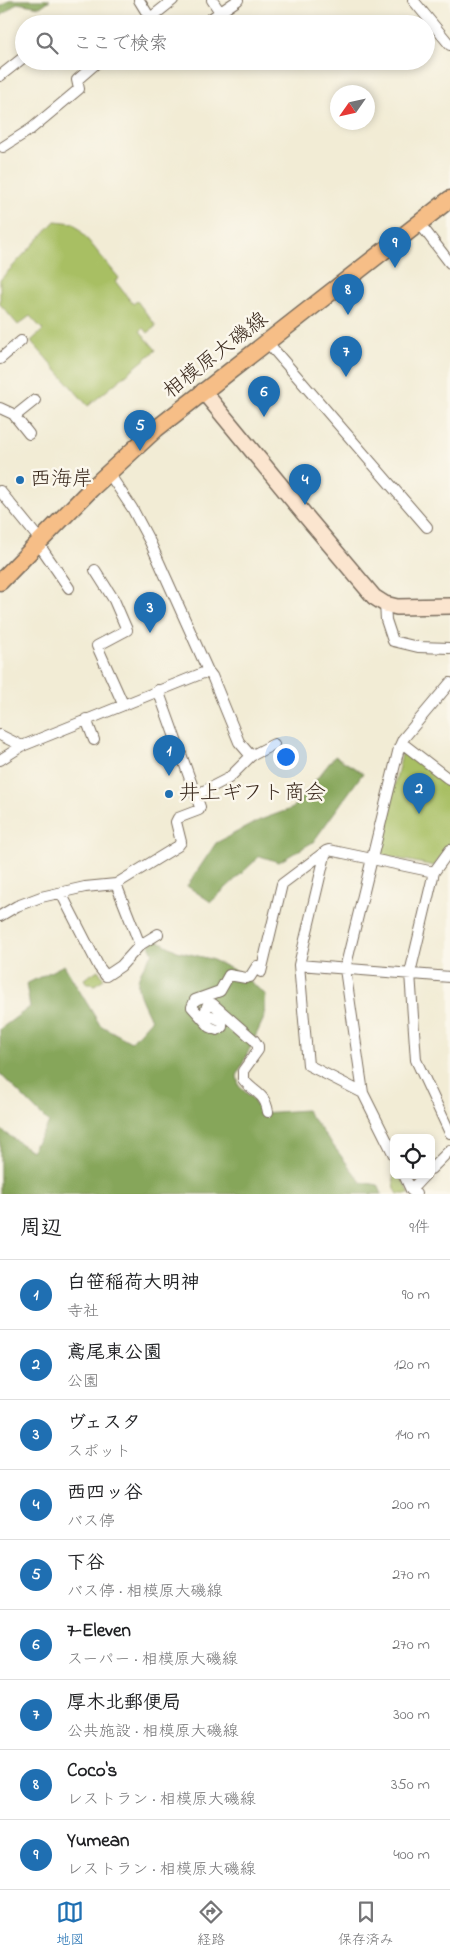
<!DOCTYPE html>
<html lang="ja">
<head>
<meta charset="utf-8">
<style>
	:root { --surface:#fff; --page:#f6f6f6; --text:#202124; --muted:#757577; --line:#e0e0e0; --accent:#1f6fb2 }
	body { margin:0; font-family:"Indie Flower","Klee One",sans-serif; background:var(--page); color:var(--text) }
	.controls { position:absolute; right:15px; bottom:15px; display:grid; overflow:hidden; border-radius:8px; box-shadow:0 2px 8px #0003 }
	.controls button { width:45px; height:45px; display:grid; place-items:center; padding:0; border:0; border-bottom:1px solid var(--line); background:var(--surface); color:var(--text); font:25px sans-serif }
	.compass { position:absolute; left:330px; top:85px; width:45px; height:45px; border-radius:50%; background:var(--surface); box-shadow:0 2px 8px #0003; rotate:236deg }
	.you { position:absolute; left:285px; top:756px; width:18px; height:18px; margin:-12px; border:4px solid #fff; border-radius:50%; background:#1a73e8; box-shadow:0 0 0 8px #1a73e833 }
	.badge { display:grid; place-items:center; width:32px; height:32px; border-radius:50%; background:var(--accent); color:#fff; font-size:16px; font-weight:700 }
	.pin { position:absolute; translate:-50% -41px; filter:drop-shadow(0 1px 2px #0008) }
	.pin::after { content:''; position:absolute; top:26px; width:18px; height:15px; background:inherit; clip-path:polygon(0 0,100% 0,50% 100%) }
	.list { margin:0; padding:0; list-style:none }
	h2 { display:flex; justify-content:space-between; align-items:center; height:65px; margin:0; padding:0 20px; font-size:21px }
	h2 small { font-size:16px; font-weight:400; color:var(--muted) }
	.list li { display:grid; grid-template-columns:32px 1fr auto; gap:15px; align-items:center; box-sizing:border-box; height:70px; padding:0 20px; border-top:1px solid var(--line) }
	.list b { display:block; font-size:19px; white-space:nowrap }
	.list p { margin:0; font-size:16px; white-space:nowrap; color:var(--muted) }
	.list em { font-size:16px; font-style:normal; color:var(--muted) }
	.icon { flex:none; width:28px; height:28px; fill:none; stroke:currentColor; stroke-width:2; stroke-linecap:round; stroke-linejoin:round }
	.map { position:relative; flex:none; width:450px; height:1194px; overflow:hidden }
	.search { position:absolute; background:var(--surface); box-shadow:0 2px 8px #0003; left:15px; right:15px; top:15px; height:55px; display:flex; align-items:center; gap:12px; box-sizing:border-box; padding:0 18px; border-radius:28px; color:var(--muted); font-size:19px }
	.sheet { height:695px; background:var(--surface) }
	nav { display:flex; justify-content:space-around; align-items:center; box-sizing:border-box; height:70px; border-top:1px solid var(--line); background:var(--surface); font-size:14px; color:var(--muted) }
	nav a { display:grid; justify-items:center; gap:2px }
	nav .on { color:var(--accent) }
	.map>svg:first-child { display:block }
	.green { fill:#a8bf64; stroke:#727441 }
	.forest { fill:#86a65a; stroke:#60683c }
	.lines { fill:none; stroke-linecap:round; stroke-linejoin:round }
	.street-casing { stroke:#7b6e5e; stroke-width:12 }
	.secondary-casing { stroke:#7b6e5e; stroke-width:18 }
	.primary-casing { stroke:#7b6e5e; stroke-width:19 }
	.street { stroke:#fff; stroke-width:10 }
	.secondary { stroke:#fbe5cf; stroke-width:15 }
	.primary { stroke:#f6be87; stroke-width:16 }
	.poi-dot { fill:#1f6fb2; stroke:#fbf7ec; stroke-width:2 }
	.labels { text-anchor:middle; dominant-baseline:central; stroke-width:5; stroke-linejoin:round; paint-order:stroke }
	.street-label { font-size:21px; fill:#3b2a1e; stroke:#fbf7ec }
	.poi-label { font-size:21px; fill:#3b2a1e; stroke:#fbf7ec; text-anchor:start }
</style>
</head>
<body>
<div class="map">
<svg width="450" height="1194" viewBox="0 0 450 1194">
	<rect width="100%" height="100%" fill="#fbf7ec"/>
	<filter id="ink" filterUnits="userSpaceOnUse"><feTurbulence type="fractalNoise" baseFrequency=".02" numOctaves="2"/><feDisplacementMap in="SourceGraphic" scale="10" xChannelSelector="R" yChannelSelector="G"/><feConvolveMatrix kernelMatrix="1 2 1 2 8 2 1 2 1" color-interpolation-filters="sRGB"/></filter>
	<filter id="wash" filterUnits="userSpaceOnUse"><feTurbulence type="fractalNoise" baseFrequency=".0096" numOctaves="4" result="noise"/><feDisplacementMap in="SourceGraphic" scale="20" xChannelSelector="R" yChannelSelector="G"/><feGaussianBlur stdDeviation="1.12" result="paint"/><feColorMatrix in="noise" values="0 0 0 0 0 0 0 0 0 0 0 0 0 0 0 0 0 1.4 0 .05"/><feComposite in="paint" operator="in"/></filter>
	<g filter="url(#wash)">
		<rect width="100%" height="100%" fill="#f2ecd5"/>
		<!-- green -->
		<path class="green" d="M55,221L74,223L119,278L115,281L133,304L137,301L156,326L148,333L144,328L140,331L156,350L88,406L31,341L43,330L30,316L18,325L0,304V280Z
			M403,750H406L450,785V844L434,866L380,855L378,851Z
			M98,970L104,979L93,986L90,982L87,984L84,979Z
			M393,1175H400L410,1194H398L395,1189Z"/>
		<!-- forest -->
		<path class="forest" d="M9,0H50L40,7L17,3L0,17V7Z
			M335,756L363,773L313,842L279,862L260,856L211,902L187,886L216,843L260,820L293,808Z
			M157,940L177,951L211,959L240,973L266,995L264,1018L237,1076L239,1086L253,1099L260,1113L306,1110L361,1182L378,1185L382,1194H0V1129L31,1151L49,1123L0,1074V1029L30,1007L26,984L64,965L100,1025L131,1042L151,1020C136,987 130,984 153,953L149,945Z"/>
	</g>
	<g filter="url(#ink)">
		<g class="lines">
			<!-- street casing -->
			<g class="street-casing">
				<path id="street" d="M139,0L150,18
					M212,0L220,12
					M413,0L450,45
					M143,24L173,0
					M203,24L238,0
					M0,76L24,57
					M3,147L31,129L79,89L77,80L99,61
					M420,224L450,263
					M268,343L427,527
					M0,359L21,341
					M0,408L13,414L29,434
					M15,416L35,400
					M0,491L40,540
					M38,543L69,588
					M95,570L114,600L127,630L97,646L123,704
					M385,604L386,620L393,641L418,647L450,648
					M208,671L212,676L239,742L251,756
					M86,719L94,740
					M0,735L22,746L208,671L150,542L132,508L108,472
					M402,743L450,780
					M0,760L22,746
					M196,795L229,778L251,756L274,744
					M450,850L434,872L410,973L416,1060L450,1133
					M326,851L299,965L308,1065L363,1093
					M61,893L99,967L106,976L121,966L140,945L116,884
					M0,916L17,906L41,897L85,887L116,884L178,846L181,842L176,822L178,818L199,810L200,807L158,690
					M140,945L158,934
					M299,965L450,977
					M257,966L250,977L246,978L229,975L220,991L195,1000L192,1007L210,1027L217,1030L222,1027V1021L205,1013L207,1006L213,1004L254,1040L258,1046V1050L243,1071V1079C253,1093 265,1092 268,1112
					M261,972L282,884L326,851L329,850L434,872
					M394,1155L363,1093L345,969L399,748L403,739L450,683
					M431,1169L450,1150
					M404,1175L411,1190L416,1194
					M411,1190L425,1175"/>
			</g>
			<!-- secondary casing -->
			<g class="secondary-casing">
				<path id="secondary" d="M203,391L305,515L374,597L385,604L397,607L450,606"/>
			</g>
			<!-- primary casing -->
			<g class="primary-casing">
				<path id="primary" d="M0,582L91,489L156,429L450,199"/>
			</g>
			<!-- street -->
			<use href="#street" class="street"/>
			<!-- secondary -->
			<use href="#secondary" class="secondary"/>
			<!-- primary -->
			<use href="#primary" class="primary"/>
		</g>
	</g>
	<!-- markers -->
	<g class="poi-dot">
		<circle cx="20" cy="480" r="5"/>
		<circle cx="169" cy="794" r="5"/>
	</g>
	<g class="labels">
		<!-- street labels -->
		<g class="street-label">
			<text transform="translate(216 356) rotate(-38)">相模原大磯線</text>
		</g>
		<!-- poi labels -->
		<g class="poi-label">
			<text x="30" y="480">西海岸</text>
			<text x="179" y="794">井上ギフト商会</text>
		</g>
	</g>
</svg>
<div class="controls">
<button><svg class="icon" aria-label="locate" viewBox="0 0 24 24"><circle cx="12" cy="12" r="6"/><path d="M12 2v4M12 18v4M2 12h4M18 12h4"/></svg></button>
</div>
<svg class="compass" viewBox="-18 -18 36 36"><path d="M0-13l5 13h-10z" fill="#e53935"/><path d="M0 13l5-13h-10z" fill="#757577"/></svg>
<div class="you"></div>
<div class="pin badge" style="left:169px;top:776px">1</div>
<div class="pin badge" style="left:419px;top:814px">2</div>
<div class="pin badge" style="left:150px;top:633px">3</div>
<div class="pin badge" style="left:305px;top:505px">4</div>
<div class="pin badge" style="left:140px;top:451px">5</div>
<div class="pin badge" style="left:264px;top:417px">6</div>
<div class="pin badge" style="left:346px;top:377px">7</div>
<div class="pin badge" style="left:348px;top:315px">8</div>
<div class="pin badge" style="left:395px;top:268px">9</div>
<div class="search"><svg class="icon" aria-label="search" viewBox="0 0 24 24"><circle cx="10" cy="10" r="6"/><path d="M15 15l6 6"/></svg>ここで検索</div>
</div>
<section class="sheet">
<h2>周辺<small>9件</small></h2>
<ul class="list">
<li><span class="badge">1</span><div><b>白笹稲荷大明神</b><p>寺社</p></div><em>90 m</em></li>
<li><span class="badge">2</span><div><b>鳶尾東公園</b><p>公園</p></div><em>120 m</em></li>
<li><span class="badge">3</span><div><b>ヴェスタ</b><p>スポット</p></div><em>140 m</em></li>
<li><span class="badge">4</span><div><b>西四ッ谷</b><p>バス停</p></div><em>200 m</em></li>
<li><span class="badge">5</span><div><b>下谷</b><p>バス停 · 相模原大磯線</p></div><em>270 m</em></li>
<li><span class="badge">6</span><div><b>7-Eleven</b><p>スーパー · 相模原大磯線</p></div><em>270 m</em></li>
<li><span class="badge">7</span><div><b>厚木北郵便局</b><p>公共施設 · 相模原大磯線</p></div><em>300 m</em></li>
<li><span class="badge">8</span><div><b>Coco's</b><p>レストラン · 相模原大磯線</p></div><em>350 m</em></li>
<li><span class="badge">9</span><div><b>Yumean</b><p>レストラン · 相模原大磯線</p></div><em>400 m</em></li>
</ul>
</section>
<nav>
<a class="on"><svg class="icon" aria-label="map" viewBox="0 0 24 24"><path d="M3 6l6-2 6 2 6-2v14l-6 2-6-2-6 2zM9 4v14M15 6v14"/></svg>地図</a>
<a><svg class="icon" aria-label="directions" viewBox="0 0 24 24"><path d="M12 3l9 9-9 9-9-9zM9 14v-3h6M13 9l2 2-2 2"/></svg>経路</a>
<a><svg class="icon" aria-label="saved" viewBox="0 0 24 24"><path d="M7 4h10v16l-5-4-5 4z"/></svg>保存済み</a>
</nav>
</body>
</html>
